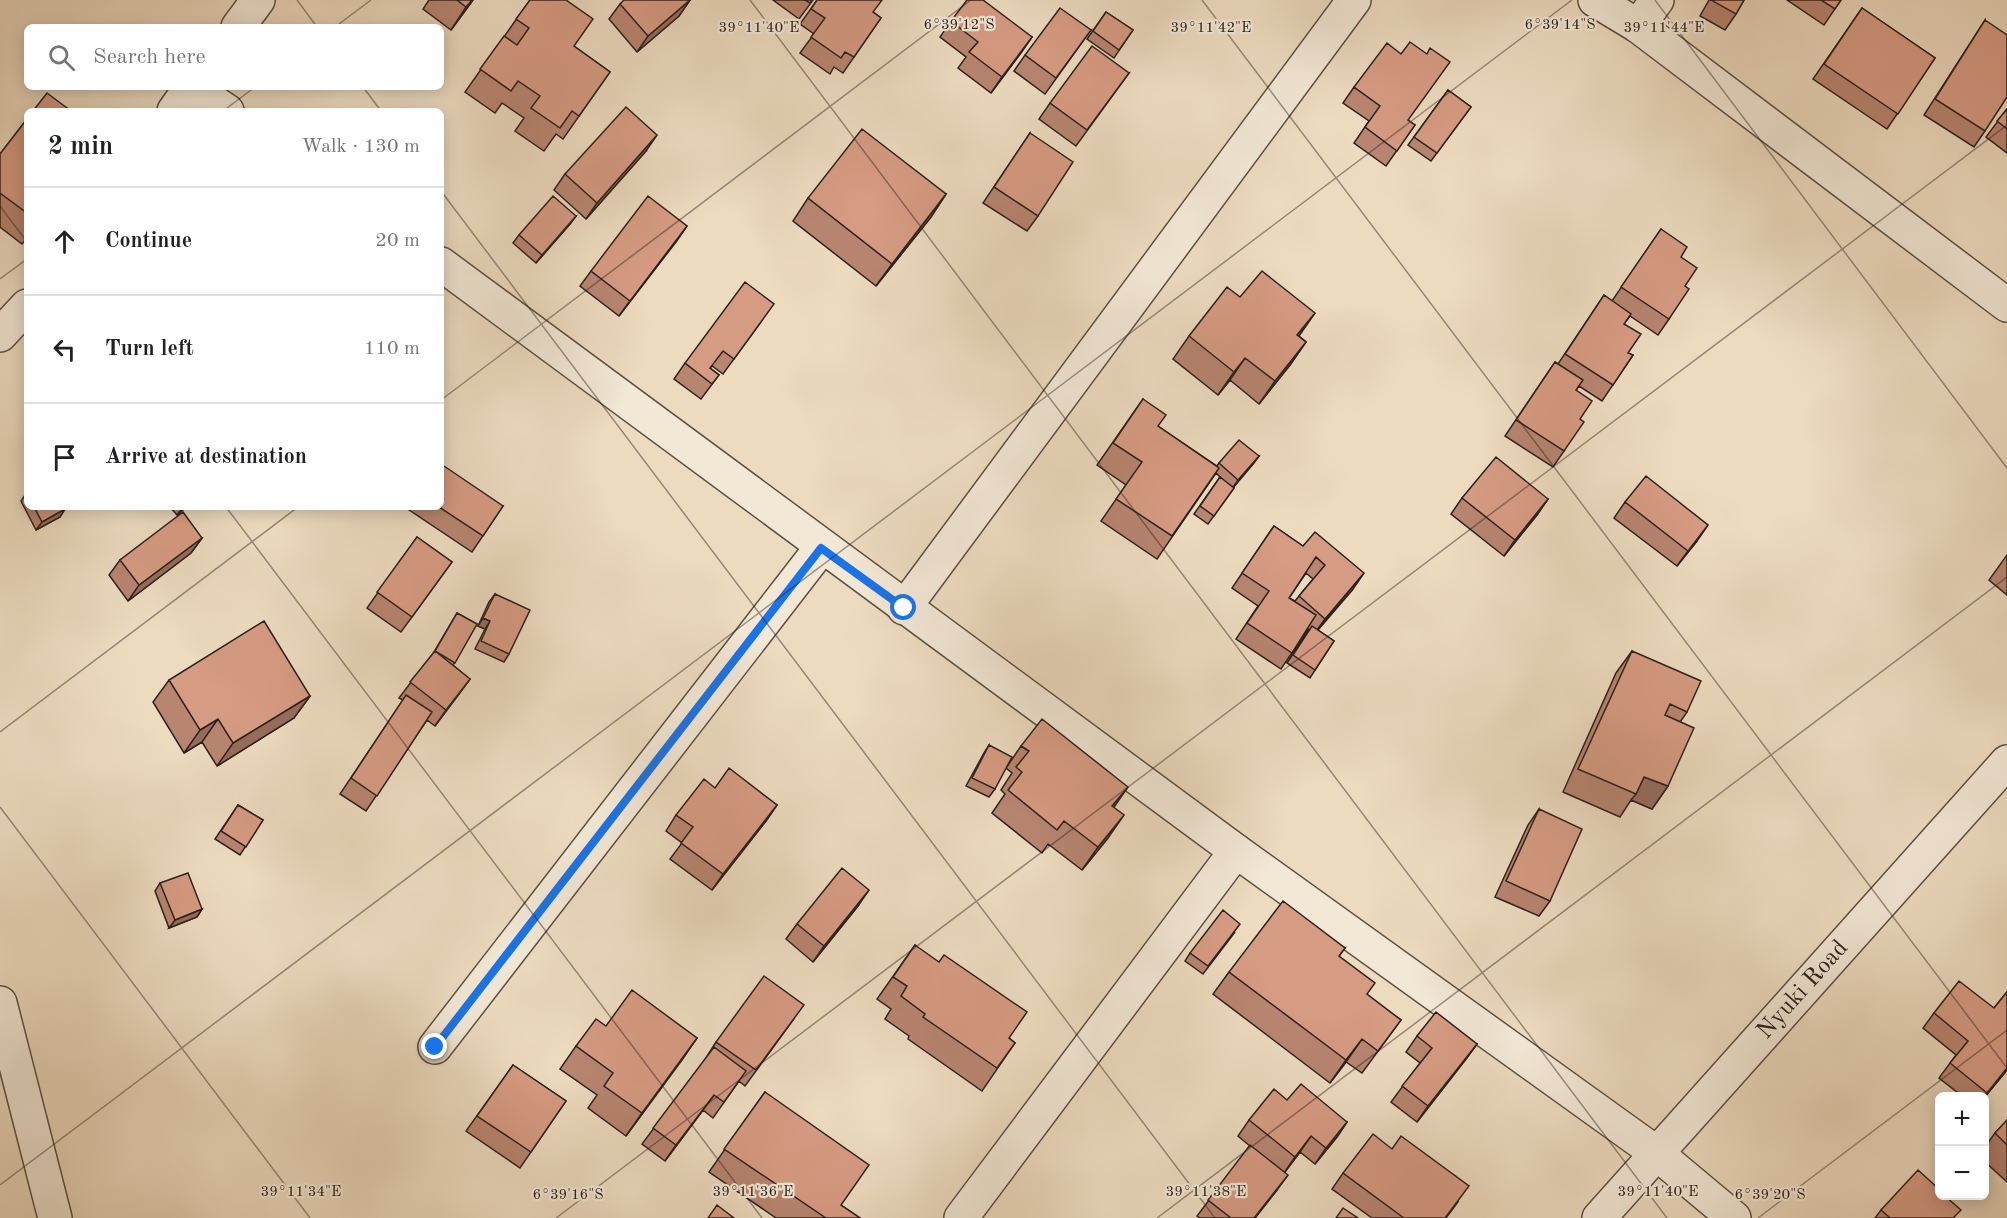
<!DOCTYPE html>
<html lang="en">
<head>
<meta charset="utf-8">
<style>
	:root { --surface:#fff; --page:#f2f2f2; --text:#202124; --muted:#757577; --line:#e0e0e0 }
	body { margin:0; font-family:"Old Standard TT",serif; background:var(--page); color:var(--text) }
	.controls { position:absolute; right:18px; bottom:18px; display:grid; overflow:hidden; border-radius:9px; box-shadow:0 3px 15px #0003 }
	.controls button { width:54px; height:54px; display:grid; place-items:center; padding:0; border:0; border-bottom:2px solid var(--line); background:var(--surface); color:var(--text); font:30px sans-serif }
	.stop { position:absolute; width:18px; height:18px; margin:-14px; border:4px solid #1a73e8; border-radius:50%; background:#fff }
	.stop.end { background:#1a73e8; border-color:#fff; box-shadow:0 2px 6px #0008 }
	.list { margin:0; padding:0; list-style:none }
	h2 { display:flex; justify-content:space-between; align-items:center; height:78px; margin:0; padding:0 24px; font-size:26px }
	h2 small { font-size:20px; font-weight:400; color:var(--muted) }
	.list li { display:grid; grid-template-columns:39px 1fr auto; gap:18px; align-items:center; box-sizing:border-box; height:108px; padding:0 24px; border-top:2px solid var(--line) }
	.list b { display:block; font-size:22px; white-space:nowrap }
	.list em { font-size:20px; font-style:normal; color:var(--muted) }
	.icon { flex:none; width:33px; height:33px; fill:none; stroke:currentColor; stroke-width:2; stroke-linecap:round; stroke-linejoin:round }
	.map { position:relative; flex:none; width:2007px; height:1218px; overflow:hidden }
	.search { position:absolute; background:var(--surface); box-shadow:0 3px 15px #0003; left:24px; top:24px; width:420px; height:66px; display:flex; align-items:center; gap:15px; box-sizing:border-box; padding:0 21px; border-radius:9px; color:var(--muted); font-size:22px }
	.panel { position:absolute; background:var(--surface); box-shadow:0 3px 15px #0003; left:24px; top:108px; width:420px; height:402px; border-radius:9px }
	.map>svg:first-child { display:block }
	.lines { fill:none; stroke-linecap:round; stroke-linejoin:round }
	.street-casing { stroke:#5c5044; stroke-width:36 }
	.street { stroke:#f3e8d6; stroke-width:33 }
	.wall { fill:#b88571; stroke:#2c211b; stroke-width:1.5; fill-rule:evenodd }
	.shaded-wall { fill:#966c5c; stroke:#2c211b; stroke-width:1.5 }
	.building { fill:#d69b83; stroke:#2c211b; stroke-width:1.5 }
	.route { stroke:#1a73e8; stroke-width:8 }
	.ticks { fill:none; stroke:#2c211b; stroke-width:1.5; stroke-opacity:0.45 }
	.labels { text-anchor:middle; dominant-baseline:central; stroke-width:4.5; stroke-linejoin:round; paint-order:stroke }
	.street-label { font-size:24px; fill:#2c211b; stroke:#f3e8d6 }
	.ticks-label { font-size:15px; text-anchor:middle; fill:#2c211b; stroke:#f3e8d6; stroke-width:4.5; stroke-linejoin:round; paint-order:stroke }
</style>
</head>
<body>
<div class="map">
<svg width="2007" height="1218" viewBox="0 0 2007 1218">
	<rect width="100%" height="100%" fill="#eddbc0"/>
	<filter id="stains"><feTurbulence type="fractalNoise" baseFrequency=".00333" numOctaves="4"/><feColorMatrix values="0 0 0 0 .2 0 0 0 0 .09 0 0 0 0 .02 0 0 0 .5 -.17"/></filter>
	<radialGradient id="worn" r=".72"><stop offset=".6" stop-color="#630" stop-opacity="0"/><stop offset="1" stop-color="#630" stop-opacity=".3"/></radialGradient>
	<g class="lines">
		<!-- street casing -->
		<g class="street-casing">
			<g id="street">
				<path d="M1595,0L1638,26L2007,305"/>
				<path d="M1638,26L1657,0"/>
				<path d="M238,27L258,0"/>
				<path d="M191,87L227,111"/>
				<path d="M174,111L191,87"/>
				<path d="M441,264L1236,851L1655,1152L1734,1218"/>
				<path d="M0,335L27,306"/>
				<path d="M904,608L1354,0"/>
				<path d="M0,1003L55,1218"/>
				<path d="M435,1047L821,548"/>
				<path d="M961,1218L1236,851"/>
				<path id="s1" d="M1599,1218L2007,762"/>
			</g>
		</g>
		<!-- street -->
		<use href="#street" class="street"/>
	</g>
	<!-- wall -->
	<path class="wall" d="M429,0H473L451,30L423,9Z
		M530,0L574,46L610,72L563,139L556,134L544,151L515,131L524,118L502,103L495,113L465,92Z
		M690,0L679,16L637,52L609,19L620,4Z
		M773,0H813L799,19Z
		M817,0L873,12L881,18L843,73L834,67L830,74L800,53L814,34L800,24Z
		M1709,0H1744L1736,14L1725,30L1700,16Z
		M1787,0H1841L1824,25Z
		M1862,8L1935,58L1887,129L1813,79Z
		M1106,12L1133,30L1114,58L1087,39Z
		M1985,20V131L1974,147L1924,115Z
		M951,21L1032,37L991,93L958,68L966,57L940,37Z
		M1091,30L1045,94L1014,71L1025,55Z
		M1129,73L1076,146L1039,119L1050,103Z
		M1354,87L1415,125L1386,166L1354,143L1369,121L1343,103Z
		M1448,90L1471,107L1431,161L1408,145Z
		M2007,109V153L1986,137Z
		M27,119V238L22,244L0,227V154Z
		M1030,133L1038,216L1027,231L983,203Z
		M646,151L586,219L554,190L565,174Z
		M946,194L931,217L876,286L793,221L808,198Z
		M576,216L570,224L536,263L513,243L519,235Z
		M687,226L619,316L580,286L591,271Z
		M1661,229L1681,257L1685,286L1669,319L1658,335L1630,316L1624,324L1628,353L1633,355L1602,401L1579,386L1576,390L1580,419L1564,451L1553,467L1505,436L1555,362L1558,364L1604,295L1612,301Z
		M1240,297L1299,336L1306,342L1290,365L1259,404L1230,380L1218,395L1173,359L1189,336Z
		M763,319L723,374L712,366L710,368L719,375L701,399L674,379L685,363Z
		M1143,399L1158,426L1217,466L1219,463L1259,456L1253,464L1233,487L1234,488L1208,524L1194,514L1220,477L1223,480L1216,473L1157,559L1101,521L1126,485L1097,465Z
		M27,492V507H64L65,509L60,517L36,530L21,501Z
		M1462,498L1548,499L1537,515L1504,556L1451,514Z
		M1625,502L1697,541L1677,566L1614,518Z
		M503,506L472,552L406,508L407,507Z
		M170,507H186L177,515Z
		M1274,526L1303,546L1353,589L1318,630L1334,641L1310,678L1287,663L1309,630L1308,629L1281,669L1236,639L1258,606L1232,588ZM1306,573L1313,579L1295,601L1289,598Z
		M417,537L452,562L401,632L367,608Z
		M202,538L191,553L128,601L109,575L120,560Z
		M2007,555V595L1989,580Z
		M495,594L509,654L504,662L475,649L485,629L478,626L489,602Z
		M457,613L477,624L453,665L470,679L435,726L427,720L366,811L340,794L403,700L399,698L434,652Z
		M1632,651L1687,712L1680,722L1668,786L1652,809L1631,800L1620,817L1563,792L1616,673Z
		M169,680L310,696L294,718L217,766L202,742L184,753L153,702Z
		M989,745L995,789L989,797L966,786L984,753Z
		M1021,746L1113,807L1108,838L1082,870L1048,844L1042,853L992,813L1005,794L1001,790L1012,773L1006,768Z
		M715,788L777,805L766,821L712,890L670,859L682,843L666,831L676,815Z
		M238,805L263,820L240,855L215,839Z
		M1539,809L1550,901L1539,916L1495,897L1528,825Z
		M160,883L202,909L197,917L169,928L155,891Z
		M858,906L813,962L786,939L797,924Z
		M1235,932L1203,974L1185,961L1190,953Z
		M915,945L1009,1038L1015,1043L982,1091L908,1039L909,1036L885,1019L891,1009L877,999Z
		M1345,948L1339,956L1367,995L1401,1020L1362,1073L1346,1062L1330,1083L1213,994L1229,972Z
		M2007,992V1070L1984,1098V1096H1962L1939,1078L1956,1055L1923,1028L1934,1013L1994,1008Z
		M793,1020L745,1086L739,1081L713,1118L703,1110L665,1161L642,1144L706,1058L716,1042Z
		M606,1026L697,1038L626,1136L588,1108L597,1095L560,1069L576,1046Z
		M1417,1036L1477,1044L1466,1059L1417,1122L1391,1102L1420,1063L1406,1052Z
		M513,1065L566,1101L520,1168L466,1131Z
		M765,1092L841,1205L860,1218H776L709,1172Z
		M1287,1100L1347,1122L1337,1137L1315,1164L1300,1152L1285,1172L1277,1190L1255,1218H1200L1197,1216L1250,1146L1238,1136L1249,1120Z
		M2007,1120V1182L1984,1161V1148L1995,1133Z
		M1343,1173L1458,1202L1446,1218H1372L1332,1189Z
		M1881,1210L1955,1218H1875Z"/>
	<!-- shaded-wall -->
	<path class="shaded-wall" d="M472,0H473L451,30L466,7Z
		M690,0L679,16L637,52L648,36Z
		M1032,37L1021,53L991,93L1002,77Z
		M657,135L646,151L586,219L597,203Z
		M946,194L931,217L876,286L892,264Z
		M576,216L570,224L536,263L542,255Z
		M687,226L676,242L619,316L630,301Z
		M1315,313L1299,336L1297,335Z
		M1306,342L1290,365L1259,404L1275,381Z
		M1245,358L1230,380L1218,395L1234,372Z
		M1259,456L1253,464L1233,488L1238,480Z
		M1548,499L1537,515L1504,556L1515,540Z
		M183,507H186L177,515Z
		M65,509L60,517L36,530L42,522Z
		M1708,525L1697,541L1677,566L1688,551Z
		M202,538L191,553L128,601L139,585Z
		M1364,573L1353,589L1314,634L1325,619Z
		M483,618L490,621L485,629L478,626Z
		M470,679L459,694L435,726L446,710Z
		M310,696L294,718L217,766L233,743Z
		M218,719L202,742L184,753L200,730Z
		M1644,777L1668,786L1652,809L1631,800L1636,794Z
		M1128,787L1112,810V806Z
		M777,805L766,821L712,890L723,874Z
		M1124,815L1108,838L1082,870L1098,847Z
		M869,890L858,906L813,962L824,946Z
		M202,909L197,917L169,928L175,920Z
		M697,1038L682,1060L626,1136L642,1113Z
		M1362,1039L1346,1062L1330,1083L1346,1060Z
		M1477,1044L1466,1059L1417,1122L1428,1106Z
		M2007,1068V1070L1984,1098V1096L1987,1093Z
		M714,1095L703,1110L665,1161L676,1145Z
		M1347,1122L1337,1137L1315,1164L1326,1148Z
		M1311,1136L1300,1152L1284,1173L1295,1157Z
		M1288,1175L1277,1190L1255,1218H1254Z"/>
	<!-- building -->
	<path class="building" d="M457,0H472L466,7Z
		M530,0H566L593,19L574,46L610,72L579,116L572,111L560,128L531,108L540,96L518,81L511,91L480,69L504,36L517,45L529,28L516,19Z
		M624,0H690L648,36L620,4Z
		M805,0H812L810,3Z
		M817,0H882L873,12L881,18L854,57L845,52L841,58L811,37L825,18L811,9Z
		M967,0H983L1032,37L1002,77L969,52L978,42L951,21Z
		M1711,0H1744L1736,14Z
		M1821,0H1841L1835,9Z
		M1060,8L1091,30L1056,78L1025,55Z
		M1862,8L1935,58L1898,114L1824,64Z
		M1106,12L1133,30L1119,50L1093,31Z
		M1985,20L2007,35V97L1985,131L1935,99Z
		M1410,42L1427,54L1430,48L1450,62L1408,120L1415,125L1397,151L1365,127L1380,106L1354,87L1387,43L1401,54Z
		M1092,46L1129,73L1087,130L1050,103Z
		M1448,90L1471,107L1437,153L1414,137Z
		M47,93L71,111H33Z
		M626,107L657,135L597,203L565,174Z
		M2007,109V129L1997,121Z
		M27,119V213L0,193V154Z
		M862,129L946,194L892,264L808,198Z
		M1030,133L1073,162L1038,216L994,187Z
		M553,196L576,216L542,255L519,235Z
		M648,196L687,226L630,301L591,271Z
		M1661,229L1687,247L1681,257L1697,268L1685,286L1689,289L1669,319L1621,287Z
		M1262,271L1315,313L1297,335L1306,342L1275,381L1245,358L1234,372L1189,336L1227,287L1240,297Z
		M745,282L774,304L734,359L723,351L710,368L719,375L712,384L685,363Z
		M1604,295L1631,314L1624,324L1641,334L1628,353L1633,355L1613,385L1565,354Z
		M1555,362L1583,380L1576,390L1592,401L1580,419L1584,422L1564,451L1516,420Z
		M1143,399L1166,415L1158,426L1219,468L1172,536L1116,499L1142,462L1113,443Z
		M1239,440L1259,456L1238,480L1219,463Z
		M1496,457L1548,499L1515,540L1462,498Z
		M441,464L503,506L483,536L439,507H441Z
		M1646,476L1708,525L1688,551L1625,502Z
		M1220,477L1234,488L1214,516L1200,506Z
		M34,507H64L65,509L42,522Z
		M183,512L202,538L139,585L120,560Z
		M1274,526L1303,546L1315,532L1364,573L1325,619L1299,596L1325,565L1316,557L1289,598L1316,615L1292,653L1247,623L1269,591L1242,573Z
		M417,537L452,562L412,617L377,592Z
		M495,594L530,610L509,654L481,641L490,621L483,618Z
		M457,613L477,624L455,663L435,651Z
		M264,621L310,696L233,743L218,719L200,730L169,680Z
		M1312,626L1334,641L1315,670L1293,655Z
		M435,651L470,679L446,710L410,682Z
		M1632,651L1701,681L1687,712L1670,704L1665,715L1694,728L1668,786L1644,777L1636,794L1578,769Z
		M406,695L432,712L377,796L351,778Z
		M1042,719L1128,787L1112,806L1124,815L1098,847L1064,821L1057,830L1008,790L1022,772L1016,767L1029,751L1021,746Z
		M989,745L1012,757L995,789L972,778Z
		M729,768L777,805L723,874L681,843L693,827L676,815L704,779L715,788Z
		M238,805L263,820L246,847L221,831Z
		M1539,809L1582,829L1550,901L1506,881Z
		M842,868L869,890L824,946L797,924Z
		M188,873L202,909L175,920L160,883Z
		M1283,901L1345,948L1339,956L1375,983L1367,994L1401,1020L1378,1051L1362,1039L1346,1060L1229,972Z
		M1223,910L1240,924L1208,966L1190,953Z
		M915,945L939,962L944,955L1027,1012L1009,1038L1015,1043L997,1068L923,1017L925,1014L901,996L907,986L893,977Z
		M764,976L804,1005L756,1070L716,1042Z
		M1959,981L1994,1008L2007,992V1068L1987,1093L1950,1063L1968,1041L1934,1013Z
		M632,990L697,1038L642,1113L604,1086L613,1073L576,1046L596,1019L606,1026Z
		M1436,1012L1477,1044L1428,1106L1402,1086L1432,1048L1417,1036Z
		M714,1047L746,1071L724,1102L714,1095L676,1145L653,1128Z
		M513,1065L566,1101L531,1152L477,1116Z
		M1301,1084L1347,1122L1326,1148L1311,1136L1295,1157L1249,1120L1274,1089L1287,1100Z
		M765,1092L869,1165L841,1205L860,1218H826L724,1149Z
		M2007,1120V1145L1995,1133Z
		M1373,1134L1392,1149L1401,1136L1469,1186L1445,1218H1404L1343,1173Z
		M1250,1145L1288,1175L1254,1218H1231L1208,1200Z
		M1918,1170L1940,1190V1196H1945L1961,1210L1953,1218H1890L1881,1210Z
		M717,1205L734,1218H708Z
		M1343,1208L1358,1218H1336Z"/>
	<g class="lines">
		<!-- route -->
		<path class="route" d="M435,1047L821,548L904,608"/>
	</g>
	<!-- ticks -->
	<path class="ticks" d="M297,0L317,27M750,0L1667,1218M1202,0L2007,1068M1655,0L2007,468M335,27L371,0M363,87L381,111M223,111L255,87M441,191L1215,1218M0,206L27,242M0,279L27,259M441,400L971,0M226,507L762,1218M0,732L298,507M0,807L310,1218M0,1185L1572,0M556,1218L2007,125M1157,1218L2007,577M1758,1218L2007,1030"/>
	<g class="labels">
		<!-- street labels -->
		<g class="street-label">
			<text stroke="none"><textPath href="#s1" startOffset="306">Nyuki Road</textPath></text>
		</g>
	</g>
	<g class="ticks-label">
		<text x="959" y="29">6°39'12"S</text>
		<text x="1560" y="29">6°39'14"S</text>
		<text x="759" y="32">39°11'40"E</text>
		<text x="1211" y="32">39°11'42"E</text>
		<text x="1664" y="32">39°11'44"E</text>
		<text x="301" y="1196">39°11'34"E</text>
		<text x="753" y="1196">39°11'36"E</text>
		<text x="1206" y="1196">39°11'38"E</text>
		<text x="1658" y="1196">39°11'40"E</text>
		<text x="568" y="1199">6°39'16"S</text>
		<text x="1770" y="1199">6°39'20"S</text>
	</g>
	<rect width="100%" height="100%" filter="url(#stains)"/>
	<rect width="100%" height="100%" fill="url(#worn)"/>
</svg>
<div class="controls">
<button>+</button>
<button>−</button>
</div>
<div class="stop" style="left:904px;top:608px"></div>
<div class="stop end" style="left:435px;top:1047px"></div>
<div class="search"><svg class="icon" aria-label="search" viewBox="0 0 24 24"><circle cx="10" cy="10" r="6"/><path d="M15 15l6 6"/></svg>Search here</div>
<section class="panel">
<h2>2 min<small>Walk · 130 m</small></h2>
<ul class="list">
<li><svg class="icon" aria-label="ahead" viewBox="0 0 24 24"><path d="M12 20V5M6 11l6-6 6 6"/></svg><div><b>Continue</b></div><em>20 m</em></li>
<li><svg class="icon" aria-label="left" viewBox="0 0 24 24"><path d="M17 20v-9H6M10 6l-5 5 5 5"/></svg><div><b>Turn left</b></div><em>110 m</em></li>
<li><svg class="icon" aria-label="arrive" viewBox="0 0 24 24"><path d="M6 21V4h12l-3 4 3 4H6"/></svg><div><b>Arrive at destination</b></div></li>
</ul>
</section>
</div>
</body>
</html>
